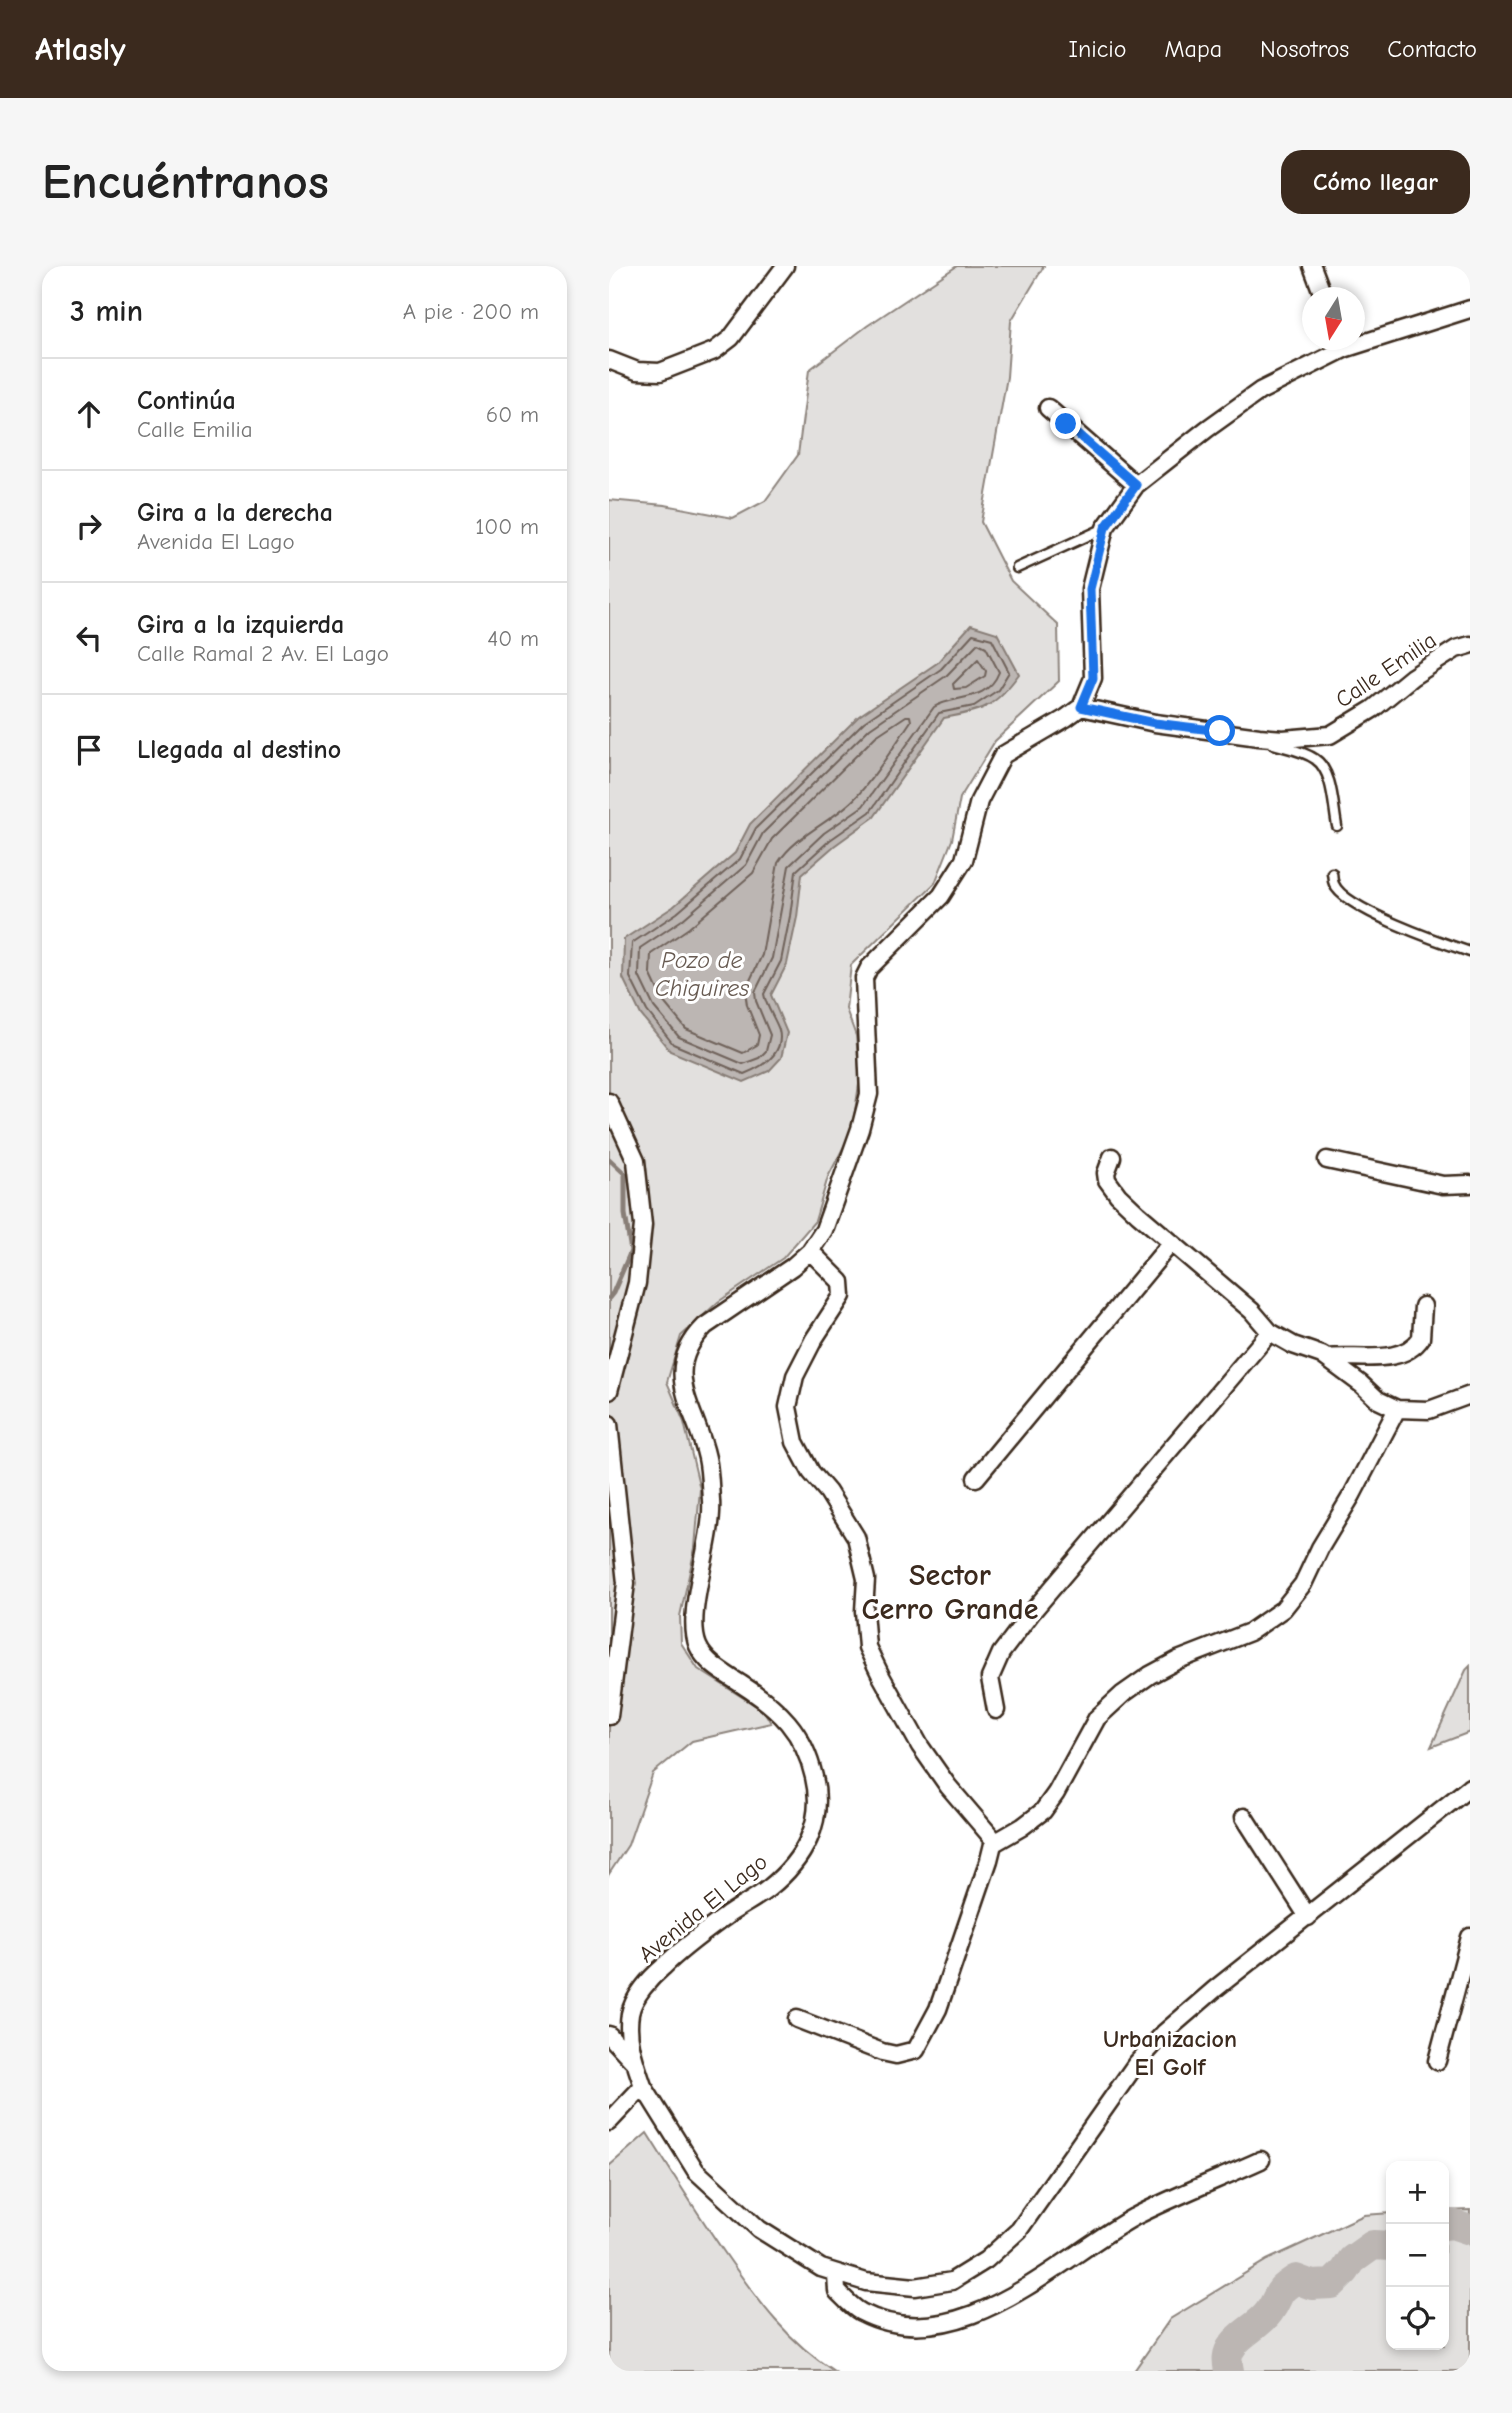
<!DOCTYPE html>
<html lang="es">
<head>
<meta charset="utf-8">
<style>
	:root { --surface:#fff; --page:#f6f6f6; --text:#222; --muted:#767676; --line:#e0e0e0; --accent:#3b2a1e }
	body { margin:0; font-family:"Comic Neue",sans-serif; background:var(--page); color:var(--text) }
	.controls { position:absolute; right:21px; bottom:21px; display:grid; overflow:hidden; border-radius:14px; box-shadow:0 4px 10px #0003 }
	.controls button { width:63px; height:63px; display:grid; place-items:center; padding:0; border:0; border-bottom:2px solid var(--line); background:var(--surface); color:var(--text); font:35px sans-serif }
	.compass { position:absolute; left:693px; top:21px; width:63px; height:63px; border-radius:50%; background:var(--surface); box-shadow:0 4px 10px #0003; rotate:191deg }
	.stop { position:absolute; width:21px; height:21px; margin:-16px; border:5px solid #1a73e8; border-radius:50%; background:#fff }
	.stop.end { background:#1a73e8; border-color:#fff; box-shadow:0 2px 7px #0008 }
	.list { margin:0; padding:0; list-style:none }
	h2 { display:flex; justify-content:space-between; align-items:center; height:91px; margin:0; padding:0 28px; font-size:30px }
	h2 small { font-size:23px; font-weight:400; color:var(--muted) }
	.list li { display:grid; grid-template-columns:46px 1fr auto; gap:21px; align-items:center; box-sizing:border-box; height:112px; padding:0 28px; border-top:2px solid var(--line) }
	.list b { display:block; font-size:26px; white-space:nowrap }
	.list p { margin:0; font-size:23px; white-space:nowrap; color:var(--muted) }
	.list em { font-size:23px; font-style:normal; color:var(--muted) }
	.icon { flex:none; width:38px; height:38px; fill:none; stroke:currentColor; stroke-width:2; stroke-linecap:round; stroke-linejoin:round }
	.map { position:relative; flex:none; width:861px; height:2105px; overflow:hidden; border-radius:21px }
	header { display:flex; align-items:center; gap:42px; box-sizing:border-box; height:98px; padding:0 35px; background:var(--accent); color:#fff }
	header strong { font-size:33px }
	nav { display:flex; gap:38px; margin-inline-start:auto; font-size:24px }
	.intro { display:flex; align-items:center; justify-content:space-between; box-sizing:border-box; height:168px; padding:0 42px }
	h1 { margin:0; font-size:49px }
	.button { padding:18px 32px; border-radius:21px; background:var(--accent); color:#fff; font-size:24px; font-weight:700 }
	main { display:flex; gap:42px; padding:0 42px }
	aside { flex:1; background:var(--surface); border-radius:21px; box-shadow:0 4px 10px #0003 }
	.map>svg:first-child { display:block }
	.green { fill:#e2e0de; stroke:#8e857e; stroke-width:2 }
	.water { fill:#bcb6b3; stroke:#887e77; stroke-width:2 }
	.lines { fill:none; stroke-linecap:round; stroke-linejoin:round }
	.shore { stroke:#6f625a; stroke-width:2 }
	.stream { stroke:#887e77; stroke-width:5 }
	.river { stroke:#bcb6b3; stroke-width:30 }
	.service-casing { stroke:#3b2a1e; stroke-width:13 }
	.minor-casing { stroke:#3b2a1e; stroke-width:21 }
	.service { stroke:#fff; stroke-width:8 }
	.minor { stroke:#fff; stroke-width:16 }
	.route { stroke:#1a73e8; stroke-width:9 }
	.labels { text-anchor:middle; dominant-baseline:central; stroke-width:6; stroke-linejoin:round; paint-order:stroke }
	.street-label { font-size:23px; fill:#3b2a1e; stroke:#fff }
	.water-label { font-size:24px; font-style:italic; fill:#685b52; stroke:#fff }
	.neighbourhood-label { font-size:24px; font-weight:bold; fill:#3b2a1e; stroke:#fff }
	.district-label { font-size:30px; font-weight:bold; fill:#3b2a1e; stroke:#fff }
</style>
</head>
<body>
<header>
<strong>Atlasly</strong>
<nav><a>Inicio</a><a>Mapa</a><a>Nosotros</a><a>Contacto</a></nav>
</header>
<div class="intro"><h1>Encuéntranos</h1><a class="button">Cómo llegar</a></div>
<main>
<aside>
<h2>3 min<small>A pie · 200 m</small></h2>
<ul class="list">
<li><svg class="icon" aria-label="ahead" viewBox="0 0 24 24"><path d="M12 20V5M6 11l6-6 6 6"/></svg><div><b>Continúa</b><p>Calle Emilia</p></div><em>60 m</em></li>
<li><svg class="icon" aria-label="right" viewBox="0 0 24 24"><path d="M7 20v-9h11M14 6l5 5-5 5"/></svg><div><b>Gira a la derecha</b><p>Avenida El Lago</p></div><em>100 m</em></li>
<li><svg class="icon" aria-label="left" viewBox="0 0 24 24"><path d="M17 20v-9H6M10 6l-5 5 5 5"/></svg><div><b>Gira a la izquierda</b><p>Calle Ramal 2 Av. El Lago</p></div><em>40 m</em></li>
<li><svg class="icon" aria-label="arrive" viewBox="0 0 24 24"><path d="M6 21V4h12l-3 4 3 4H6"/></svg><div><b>Llegada al destino</b></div></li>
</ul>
</aside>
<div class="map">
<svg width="861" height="2105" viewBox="0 0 861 2105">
	<rect width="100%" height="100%" fill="#fff"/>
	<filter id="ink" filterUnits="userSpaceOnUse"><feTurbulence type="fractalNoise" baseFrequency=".0143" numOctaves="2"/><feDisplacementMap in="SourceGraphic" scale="14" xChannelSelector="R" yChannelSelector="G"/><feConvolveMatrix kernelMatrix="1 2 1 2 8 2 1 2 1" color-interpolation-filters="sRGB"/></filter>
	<g filter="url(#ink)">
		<!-- green -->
		<path class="green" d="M348,0H435L402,55L398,111L372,256L402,315L449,359L450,415L386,475L351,532L343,574L326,617L242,699L237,743L247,770L251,812L243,865L219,911L206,955L174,992L109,1036L72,1070L58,1116L75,1156L91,1223L86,1282L71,1350L72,1377L89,1403L155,1445L162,1457L83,1475L44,1507L19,1579L0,1608V234L56,239L124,252L156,235L189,189L200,104L258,60Z
			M861,1400V1466L822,1481L857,1404Z
			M38,1867C65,1910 91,1952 120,1993C150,2036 179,2076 225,2105H0V1900Z
			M861,1944V2105H525L561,2053L658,1994L755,1949L782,1947V2079H835V1945Z"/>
		<!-- water -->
		<path class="water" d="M362,359L388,367L410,408C386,441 374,445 335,452L265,551L225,580L193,608L188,651L178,698L162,729L178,767L172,792L160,805L135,816L61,785L32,749L14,712L15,673L64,641L126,587L141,558L250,450L328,397Z"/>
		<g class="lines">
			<!-- shore -->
			<path class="shore" d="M364,368L383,373L400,406L389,424L365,440L330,447L261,546L221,574L187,605L181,650L172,695L155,728C157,741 166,752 170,764C176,788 153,801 135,808L64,778L38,745L21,711L23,677L68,647L131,593L147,562L255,456L332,403Z
				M369,377L377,381L390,406C378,437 346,428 325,441L254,540L215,567L180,600L163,692L146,726L147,735L161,769L157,785L150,792L134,798L70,771L45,741L30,710L31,682L73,654L137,599L154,567L261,462L337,410Z
				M369,393L377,405L376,410L357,422L345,423L344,418Z
				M297,450H301L302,455C285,480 268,508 248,530C227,554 187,568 169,597L153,689L136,725L138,739L150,769L148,779L134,787L77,763L54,735L41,707L42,688L80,662L144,607L163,573L267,470Z"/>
			<!-- stream -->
			<path class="stream" d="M0,893L16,908V948L22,985L4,1027L0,1032"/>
			<!-- river -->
			<path class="river" d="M835,1959L843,1958L861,1964
				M620,2105C618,2095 617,2088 624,2079C632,2067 651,2059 660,2046C673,2028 664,2028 687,2013L703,2019L723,2018L736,2005L743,1994L764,1979L782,1980"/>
			<!-- service casing -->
			<g class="service-casing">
				<path id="service" d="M408,302L496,262
					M664,478C677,482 695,485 706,493C724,505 724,540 728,560
					M723,607C724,610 723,614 725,618C735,643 834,677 861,686"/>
			</g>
			<!-- minor casing -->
			<g class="minor-casing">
				<path id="minor" d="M703,0L715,32
					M0,94L28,105L51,106L105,85L122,72L176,0
					M439,142L527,219
					M472,441L546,457L650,471L674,473L721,469L764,443L803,411L847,383L861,379
					M0,836L27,895L34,959L28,1017L0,1125
					M503,891L497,907L498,914L509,929L529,948L643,1045L661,1066L684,1079L713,1089L752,1118L769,1134L788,1143L820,1144L861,1129
					M718,894L834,919L861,918
					M201,985L232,1016L233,1030L205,1073L186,1110L179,1141L186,1176L202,1206L219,1226L247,1271L257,1313L255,1345L258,1381L272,1410L311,1480L339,1520L385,1574
					M718,1092C746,1088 793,1101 812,1072L814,1040
					M0,1158L17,1317L0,1450
					M367,1212L562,977
					M387,1444L381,1412L392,1387L423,1346L661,1066
					M635,1551L699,1651
					M385,1574L387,1576L413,1561L434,1545L447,1527L488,1452L514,1428L541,1409L569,1394L641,1366L674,1343L694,1318L711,1282L743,1229L788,1143
					M188,1753L273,1786L287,1789L307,1784L329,1743L380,1594L385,1574
					M0,1769L23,1794
					M828,1795L861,1671
					M34,1820L87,1905L150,1963L212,2002L257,2016L306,2021L343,2015L377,1994L410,1964L527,1798L555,1767L606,1723L861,1521
					M0,1856L34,1820C26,1796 17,1774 21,1748C24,1731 41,1712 54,1701C74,1681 97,1665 120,1648C133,1639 148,1632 160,1622C195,1594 216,1556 205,1511C195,1466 170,1442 132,1418C117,1408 97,1398 89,1380C75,1346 105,1276 102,1234C101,1220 101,1205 98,1192C87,1141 50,1106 96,1060L183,1001L201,985L215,964L251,863L260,828L255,712L260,702L332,630L355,594L370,535L394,489L457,452L472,441L484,412L481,323L496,262L527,219L598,163L651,125L735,83L861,43
					M227,2007L228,2025C235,2032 243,2041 252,2046C349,2096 446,1995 525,1951C566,1930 610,1913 652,1894"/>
			</g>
			<!-- service -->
			<use href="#service" class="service"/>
			<!-- minor -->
			<use href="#minor" class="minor"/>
		</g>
	</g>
	<g class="lines" filter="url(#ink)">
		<!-- route -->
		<path class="route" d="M457,158L527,219L496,262L481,323L484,412L472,441L546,457L611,465"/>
	</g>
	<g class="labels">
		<!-- street labels -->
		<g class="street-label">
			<text transform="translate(777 404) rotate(-34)">Calle Emilia</text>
			<text transform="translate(94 1642) rotate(-39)">Avenida El Lago</text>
		</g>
		<!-- water labels -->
		<g class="water-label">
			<text x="93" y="694">Pozo de<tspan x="93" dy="28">Chiguires</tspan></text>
		</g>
		<!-- neighbourhood labels -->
		<g class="neighbourhood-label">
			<text x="561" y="1773">Urbanizacion<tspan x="561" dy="28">El Golf</tspan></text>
		</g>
		<!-- district labels -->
		<g class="district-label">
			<text x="341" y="1309">Sector<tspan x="341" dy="34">Cerro Grande</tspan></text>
		</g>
	</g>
</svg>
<div class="controls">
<button>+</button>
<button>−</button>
<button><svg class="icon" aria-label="locate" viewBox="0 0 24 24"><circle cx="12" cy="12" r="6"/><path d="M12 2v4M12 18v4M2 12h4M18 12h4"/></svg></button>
</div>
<svg class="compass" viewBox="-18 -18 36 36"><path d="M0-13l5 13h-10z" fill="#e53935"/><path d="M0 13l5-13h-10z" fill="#767676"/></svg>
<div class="stop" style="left:611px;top:465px"></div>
<div class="stop end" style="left:457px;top:158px"></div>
</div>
</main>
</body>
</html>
